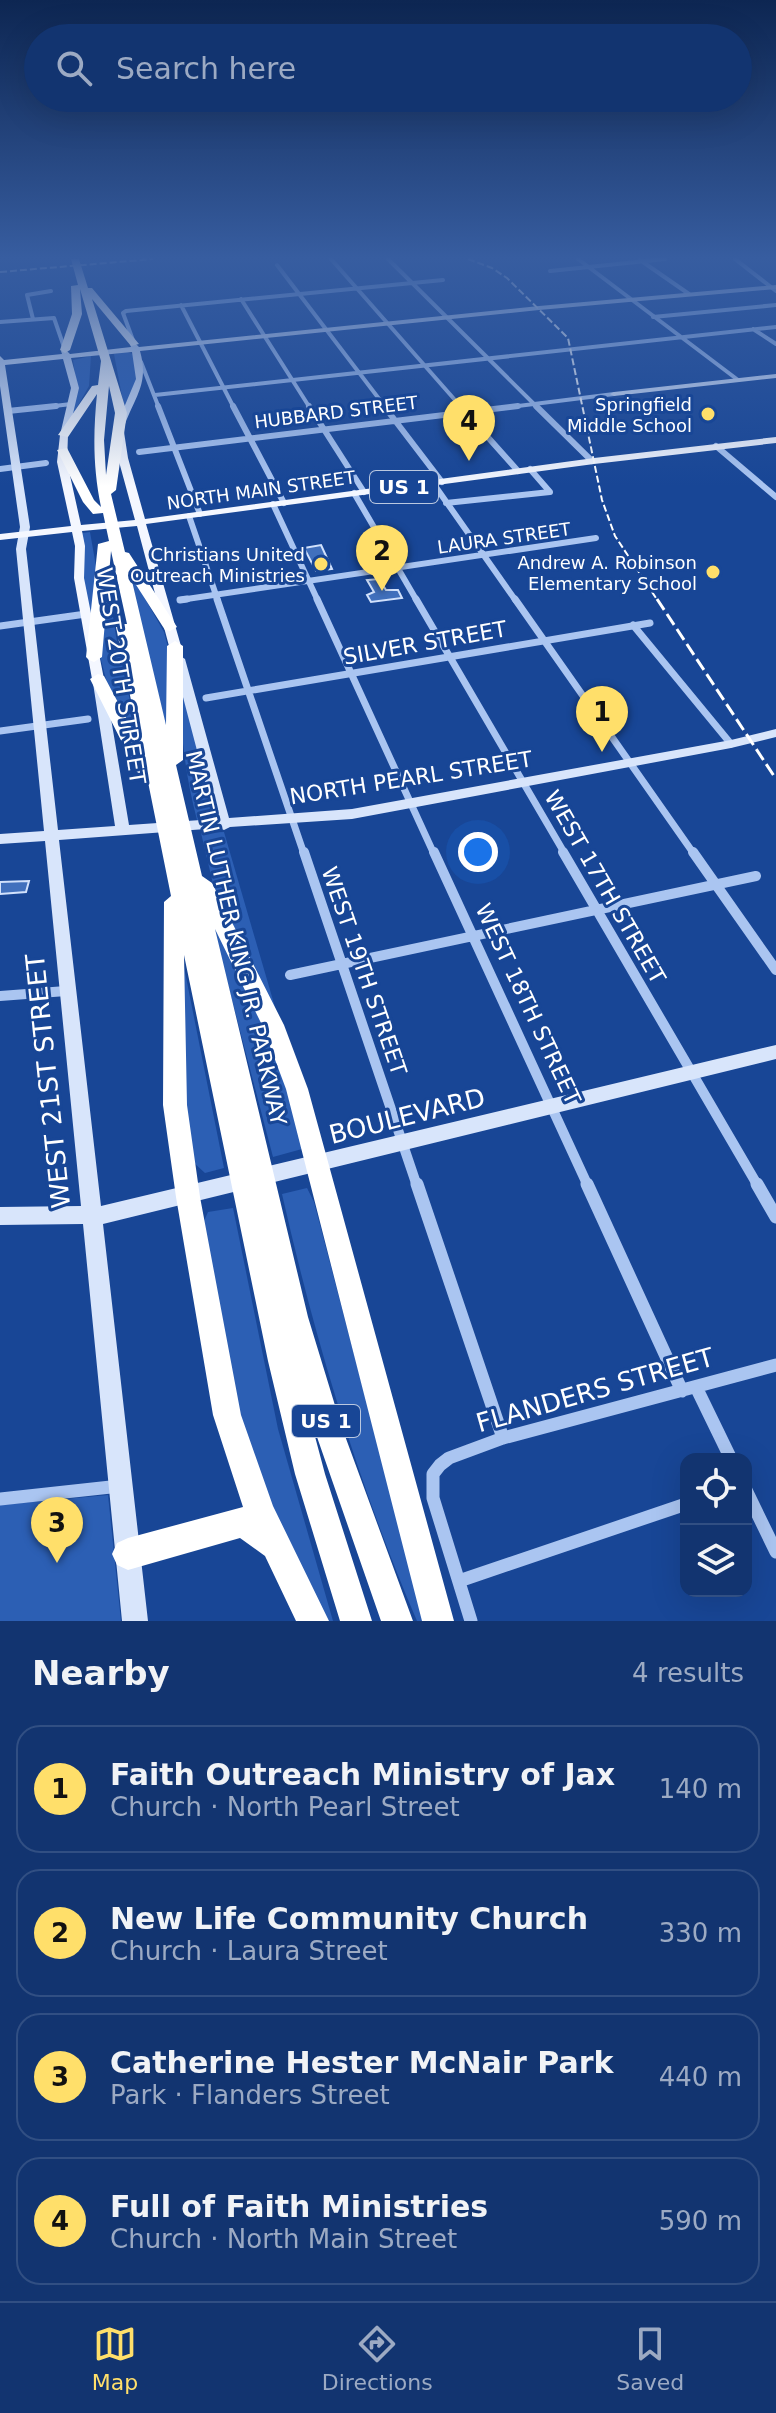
<!DOCTYPE html>
<html lang="en">
<head>
<meta charset="utf-8">
<style>
	:root { --surface:#123470; --page:#1b3c75; --text:#f1f3f6; --muted:#9caac3; --line:#314f83; --accent:#ffdf6a }
	body { margin:0; font-family:"DejaVu Sans",sans-serif; background:var(--page); color:var(--text) }
	.controls { position:absolute; right:24px; bottom:24px; display:grid; overflow:hidden; border-radius:16px; box-shadow:0 8px 32px #0002 }
	.controls button { width:72px; height:72px; display:grid; place-items:center; padding:0; border:0; border-bottom:2px solid var(--line); background:var(--surface); color:var(--text); font:40px sans-serif }
	.you { position:absolute; left:478px; top:852px; width:28px; height:28px; margin:-20px; border:6px solid #fff; border-radius:50%; background:#1a73e8; box-shadow:0 0 0 12px #1a73e833 }
	.badge { display:grid; place-items:center; width:52px; height:52px; border-radius:50%; background:var(--accent); color:#111; font-size:26px; font-weight:700 }
	.pin { position:absolute; translate:-50% -66px; filter:drop-shadow(0 2px 4px #0008) }
	.pin::after { content:''; position:absolute; top:42px; width:28px; height:24px; background:inherit; clip-path:polygon(0 0,100% 0,50% 100%) }
	.list { margin:0; padding:0; list-style:none }
	h2 { display:flex; justify-content:space-between; align-items:center; height:104px; margin:0; padding:0 32px; font-size:34px }
	h2 small { font-size:26px; font-weight:400; color:var(--muted) }
	.list li { display:grid; grid-template-columns:52px 1fr auto; gap:24px; align-items:center; box-sizing:border-box; height:128px; margin:0 16px 16px; padding:0 16px; border:2px solid var(--line); border-radius:24px }
	.list b { display:block; font-size:30px; white-space:nowrap }
	.list p { margin:0; font-size:26px; white-space:nowrap; color:var(--muted) }
	.list em { font-size:26px; font-style:normal; color:var(--muted) }
	.icon { flex:none; width:44px; height:44px; fill:none; stroke:currentColor; stroke-width:2; stroke-linecap:round; stroke-linejoin:round }
	.map { position:relative; flex:none; width:776px; height:1621px; overflow:hidden }
	.search { position:absolute; background:var(--surface); box-shadow:0 8px 32px #0002; left:24px; right:24px; top:24px; height:88px; display:flex; align-items:center; gap:20px; box-sizing:border-box; padding:0 28px; border-radius:44px; color:var(--muted); font-size:30px }
	.sheet { height:680px; background:var(--surface) }
	nav { display:flex; justify-content:space-around; align-items:center; box-sizing:border-box; height:112px; border-top:2px solid var(--line); background:var(--surface); font-size:22px; color:var(--muted) }
	nav a { display:grid; justify-items:center; gap:4px }
	nav .on { color:var(--accent) }
	.map>svg:first-child { display:block }
	.green { fill:#2c5fb4 }
	.building { fill:#4170bd; stroke:#d1e1fc; stroke-width:2 }
	.lines { fill:none; stroke-linecap:round; stroke-linejoin:round }
	.street-far4 { stroke:#aac5f1; stroke-width:4 }
	.street-far3 { stroke:#aac5f1; stroke-width:6 }
	.street-far2 { stroke:#aac5f1; stroke-width:7 }
	.street-far1 { stroke:#aac5f1; stroke-width:10 }
	.street { stroke:#aac5f1; stroke-width:13 }
	.secondary { fill:#d8e5fb; fill-rule:evenodd }
	.primary { fill:#f4f7ff; fill-rule:evenodd }
	.highway { fill:#fff; fill-rule:evenodd }
	.rail-far1 { stroke:#fff; stroke-width:2; stroke-dasharray:7 3; stroke-linecap:butt }
	.rail { stroke:#fff; stroke-width:3; stroke-dasharray:13 5; stroke-linecap:butt }
	.poi-dot { fill:#ffdf6a; stroke:#184696; stroke-width:3 }
	.labels { text-anchor:middle; dominant-baseline:central; stroke-width:6; stroke-linejoin:round; paint-order:stroke }
	.far-poi-label { font-size:18px; fill:#fff; stroke:#184696; text-anchor:end }
	.far-street-label { font-size:18px; fill:#fff; stroke:#184696 }
	.shield { fill:#184696; stroke:#bac8e0; stroke-width:2 }
	.shield-label { font-size:20px; font-weight:bold; fill:#fff }
	.street-label { font-size:22px; fill:#fff; stroke:#184696 }
	.near-street-label { font-size:26px; fill:#fff; stroke:#184696 }
</style>
</head>
<body>
<div class="map">
<svg width="776" height="1621" viewBox="0 0 776 1621">
	<rect width="100%" height="100%" fill="#184696"/>
	<!-- green -->
	<path class="green" d="M127,352L133,354L140,375L124,407L114,354Z
		M91,356L89,386L71,418L77,388L73,360Z
		M90,532L97,572L91,636L82,575V533Z
		M127,567L164,632L170,655L167,730Z
		M107,578L116,636L140,747L110,695L99,652Z
		M179,680L215,814L197,820C184,770 181,732 179,680Z
		M224,832L277,1014L214,888L201,833Z
		M208,908L249,989L287,1080L302,1149L273,1157Z
		M180,947L224,1168L205,1173L193,1162L186,1128Z
		M307,1188L314,1202L424,1621H417C358,1483 315,1340 282,1194Z
		M233,1208L278,1429L333,1621H318L245,1461L204,1221L208,1212Z
		M108,1495L121,1621H0V1505Z"/>
	<!-- building -->
	<path class="building" d="M321,545L332,569L316,571L304,548Z
		M379,579L386,590H398L402,598L371,602L367,595L374,592L367,580Z
		M29,881L26,892L0,894V882Z"/>
	<g class="lines">
		<!-- street-far4 -->
		<path class="street-far4" d="M331,259L462,408
			M388,259L538,408
			M578,259L738,380
			M735,259L776,291
			M640,260L689,294
			M277,265L386,408
			M550,271L665,259
			M241,299L310,408
			M181,305L234,408
			M653,317L776,305
			M33,319L27,295L51,291
			M0,322L54,318L65,350
			M753,329L776,344
			M134,343L123,313L126,311L443,280
			M141,362L159,408
			M155,395L776,327
			M38,408L71,404
			M502,408L614,394"/>
		<!-- street-far3 -->
		<path class="street-far3" d="M158,406L200,514
			M233,406L284,503
			M309,406L364,492
			M384,406L442,482
			M460,406L518,471
			M536,406L592,461
			M8,411L56,406
			M716,446L776,497
			M139,452L518,406
			M0,469L46,463
			M433,483L516,601
			M354,493L417,601
			M446,503L550,492L530,469
			M273,504L318,601
			M189,516L218,601
			M180,600L596,538"/>
		<!-- street-far2 -->
		<path class="street-far2" d="M217,599L304,854
			M317,599L434,854
			M416,599L565,854
			M515,599L694,854
			M180,600L187,599
			M633,625L731,744
			M0,626L86,614
			M206,698L650,623
			M0,731L88,719"/>
		<!-- street-far1 -->
		<path class="street-far1" d="M304,852L417,1186
			M434,852L588,1186
			M563,852L758,1186
			M693,852L776,970
			M290,975L756,876
			M0,996L66,991"/>
		<!-- street -->
		<path class="street" d="M417,1184L503,1438
			M587,1184L682,1391
			M757,1184L776,1217
			M696,1387L731,1459
			M746,1490L776,1552
			M0,1499L120,1486
			M459,1581L686,1504
			M471,1621L433,1498V1474L440,1465L449,1458L503,1438L776,1365"/>
		<!-- secondary -->
		<path class="secondary" d="M776,285V289L539,310L140,351C149,383 136,395 125,424L121,427L117,424L136,379L132,352L71,358L79,388L68,435L64,438L60,435L71,388L63,359L5,365L30,527L26,549L58,830L115,826L93,683L99,679L105,683L129,825L215,819L173,659L179,655L185,659L229,818L352,809L731,740L776,729V737L731,748L352,819L230,827L224,830L219,828L59,840L101,1206L776,1045V1059L103,1224L148,1621H122L83,1224L0,1225V1207L81,1206L45,841L0,844V834L44,831L16,549L20,527L0,386V356L4,360L62,354L61,351L65,349L70,354L131,347L130,344L134,342L139,347L539,306Z
			M776,374V378L614,396L610,394L614,392Z"/>
		<!-- primary -->
		<path class="primary" d="M120,429L124,432L128,458L145,519L594,458L776,437V443L594,464L146,524L181,646L175,650L169,646L137,526L82,531L85,546L84,578L104,679L98,683L92,679L74,578L75,546L72,532L0,540V534L71,526L57,462L60,435L64,432L68,435L67,462L81,525L135,520L118,458L116,432Z"/>
		<!-- highway -->
		<path class="highway" d="M71,259H79L88,288H92L139,344L131,346L92,299L127,413L116,490L111,494L125,552L129,553L177,627L170,631L165,630L131,577L166,725L167,646L175,641L183,646V760L176,765L202,876L212,883L284,1025L308,1089L454,1621H422L286,1089L262,1025L215,929L308,1317L341,1425L413,1621H381L309,1414L325,1474L372,1621H340L295,1474L268,1361L184,955L187,1105L200,1197L241,1415L273,1506L329,1621H296L265,1556L240,1538L128,1570L117,1565L112,1554L117,1543L128,1538L243,1507L213,1415L176,1197L163,1105L164,902L171,896L147,777L137,772L90,679L98,674L104,676L140,744L116,627L118,624H127L111,551L102,657L94,662L89,660L86,657L98,544L109,541L103,513L93,514L83,502L57,450L67,448L94,500L101,507C93,468 93,434 97,394L68,437L58,435L92,386L98,385L101,361L80,289L82,314L70,350L65,353L60,350L72,314L71,286L78,285ZM109,386L115,413L106,475L104,440Z"/>
		<!-- rail-far1 -->
		<path class="rail-far1" d="M468,259L492,268L507,278L568,338L602,500L615,536L658,601
			M0,272L153,259"/>
		<!-- rail -->
		<path class="rail" d="M657,599L776,779"/>
	</g>
	<!-- sky -->
	<linearGradient id="sky" x2="0" y2="1"><stop stop-color="#0d2652"/><stop offset="0.53" stop-color="#375da0"/><stop offset="1" stop-color="#375da0" stop-opacity="0"/></linearGradient>
	<rect width="776" height="486" fill="url(#sky)"/>
	<!-- markers -->
	<g class="poi-dot">
		<circle cx="708" cy="414" r="8"/>
		<circle cx="321" cy="564" r="8"/>
		<circle cx="713" cy="572" r="8"/>
	</g>
	<g class="labels">
		<!-- far-poi labels -->
		<g class="far-poi-label">
			<text x="692" y="404">Springfield<tspan x="692" dy="21">Middle School</tspan></text>
			<text x="305" y="554">Christians United<tspan x="305" dy="21">Outreach Ministries</tspan></text>
			<text x="697" y="562">Andrew A. Robinson<tspan x="697" dy="21">Elementary School</tspan></text>
		</g>
		<!-- far-street labels -->
		<g class="far-street-label">
			<text transform="translate(336 412) rotate(-7)">HUBBARD STREET</text>
			<text transform="translate(261 490) rotate(-8)">NORTH MAIN STREET</text>
			<text transform="translate(504 538) rotate(-8)">LAURA STREET</text>
		</g>
		<!-- shield labels -->
		<g class="shield">
			<rect x="370" y="471" width="68" height="32" rx="6"/>
			<rect x="292" y="1405" width="68" height="32" rx="6"/>
		</g>
		<g class="shield-label">
			<text x="404" y="487">US 1</text>
			<text x="326" y="1421">US 1</text>
		</g>
		<!-- street labels -->
		<g class="street-label">
			<text transform="translate(425 643) rotate(-10)">SILVER STREET</text>
			<text transform="translate(121 676) rotate(81)">WEST 20TH STREET</text>
			<text transform="translate(411 778) rotate(-9)">NORTH PEARL STREET</text>
			<text transform="translate(605 887) rotate(60)">WEST 17TH STREET</text>
			<text transform="translate(236 938) rotate(77)">MARTIN LUTHER KING JR. PARKWAY</text>
			<text transform="translate(364 971) rotate(71)">WEST 19TH STREET</text>
			<text transform="translate(528 1004) rotate(65)">WEST 18TH STREET</text>
		</g>
		<!-- near-street labels -->
		<g class="near-street-label">
			<text transform="translate(48 1081) rotate(-96)">WEST 21ST STREET</text>
			<text transform="translate(407 1116) rotate(-14)">BOULEVARD</text>
			<text transform="translate(595 1390) rotate(-16)">FLANDERS STREET</text>
		</g>
	</g>
</svg>
<div class="controls">
<button><svg class="icon" aria-label="locate" viewBox="0 0 24 24"><circle cx="12" cy="12" r="6"/><path d="M12 2v4M12 18v4M2 12h4M18 12h4"/></svg></button>
<button><svg class="icon" aria-label="layers" viewBox="0 0 24 24"><path d="M12 4l9 5-9 5-9-5zM3 14l9 5 9-5"/></svg></button>
</div>
<div class="you"></div>
<div class="pin badge" style="left:602px;top:752px">1</div>
<div class="pin badge" style="left:382px;top:591px">2</div>
<div class="pin badge" style="left:57px;top:1563px">3</div>
<div class="pin badge" style="left:469px;top:461px">4</div>
<div class="search"><svg class="icon" aria-label="search" viewBox="0 0 24 24"><circle cx="10" cy="10" r="6"/><path d="M15 15l6 6"/></svg>Search here</div>
</div>
<section class="sheet">
<h2>Nearby<small>4 results</small></h2>
<ul class="list">
<li><span class="badge">1</span><div><b>Faith Outreach Ministry of Jax</b><p>Church · North Pearl Street</p></div><em>140 m</em></li>
<li><span class="badge">2</span><div><b>New Life Community Church</b><p>Church · Laura Street</p></div><em>330 m</em></li>
<li><span class="badge">3</span><div><b>Catherine Hester McNair Park</b><p>Park · Flanders Street</p></div><em>440 m</em></li>
<li><span class="badge">4</span><div><b>Full of Faith Ministries</b><p>Church · North Main Street</p></div><em>590 m</em></li>
</ul>
</section>
<nav>
<a class="on"><svg class="icon" aria-label="map" viewBox="0 0 24 24"><path d="M3 6l6-2 6 2 6-2v14l-6 2-6-2-6 2zM9 4v14M15 6v14"/></svg>Map</a>
<a><svg class="icon" aria-label="directions" viewBox="0 0 24 24"><path d="M12 3l9 9-9 9-9-9zM9 14v-3h6M13 9l2 2-2 2"/></svg>Directions</a>
<a><svg class="icon" aria-label="saved" viewBox="0 0 24 24"><path d="M7 4h10v16l-5-4-5 4z"/></svg>Saved</a>
</nav>
</body>
</html>
